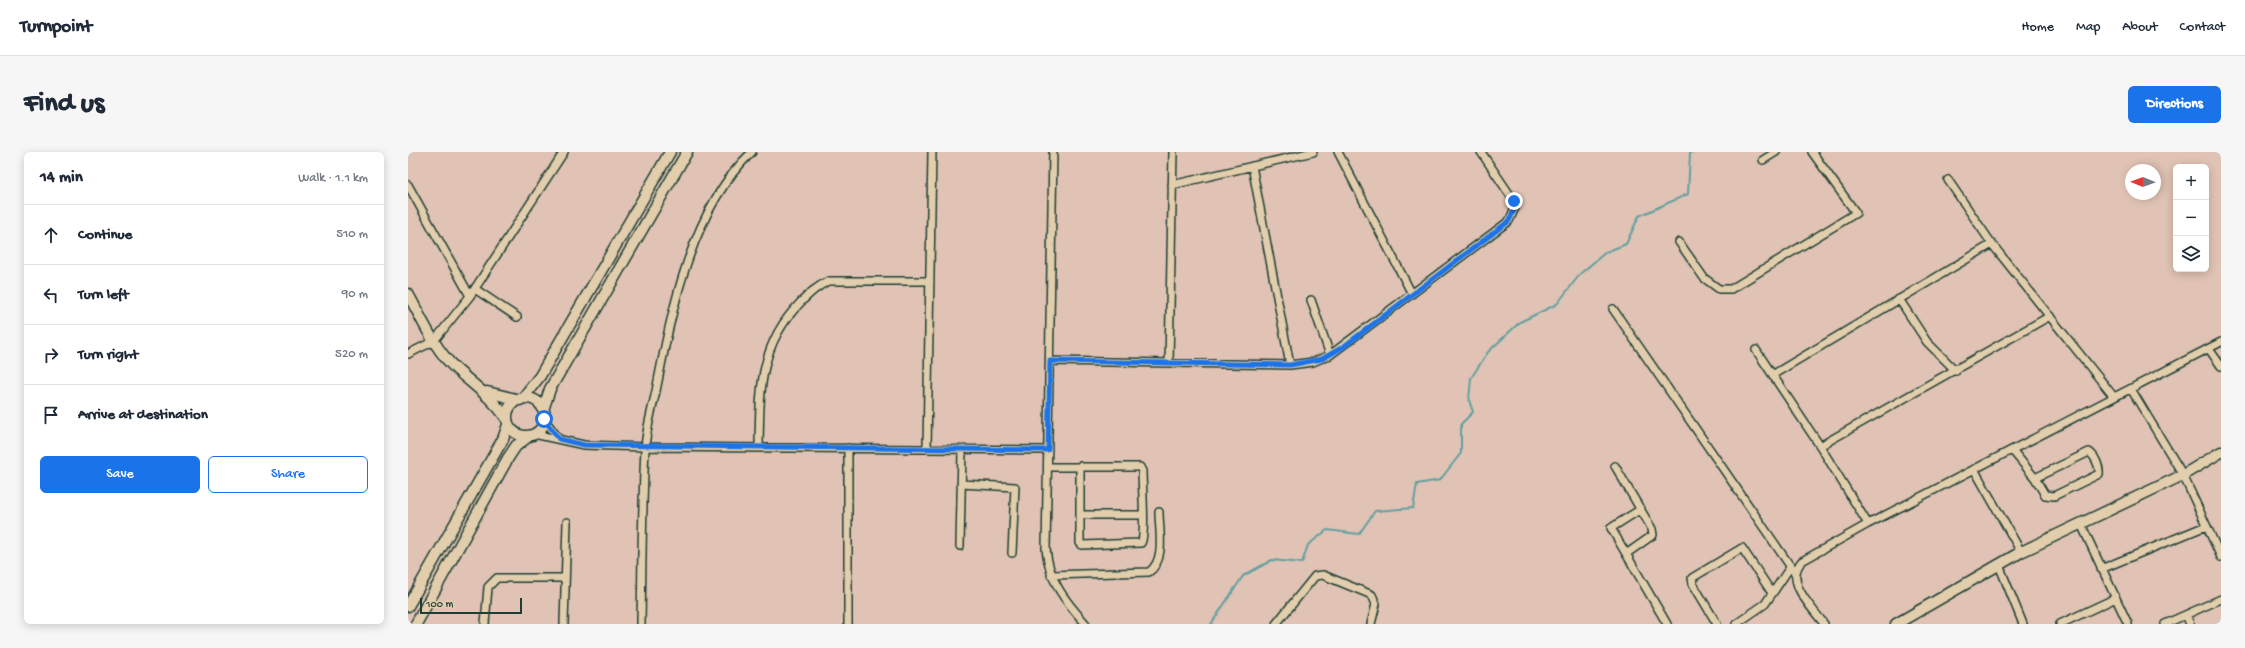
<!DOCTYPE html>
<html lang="en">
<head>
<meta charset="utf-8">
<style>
	:root { --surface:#fff; --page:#f6f6f7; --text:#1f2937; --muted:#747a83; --line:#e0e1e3; --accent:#1a73e8 }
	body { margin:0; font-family:"Gochi Hand",sans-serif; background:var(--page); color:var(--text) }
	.controls { position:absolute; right:12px; top:12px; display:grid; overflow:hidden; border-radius:6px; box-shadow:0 2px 10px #0003 }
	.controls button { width:36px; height:36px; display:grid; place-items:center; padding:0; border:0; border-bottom:1px solid var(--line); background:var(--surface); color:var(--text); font:20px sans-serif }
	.compass { position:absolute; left:1717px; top:12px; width:36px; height:36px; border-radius:50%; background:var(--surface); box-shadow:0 2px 10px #0003; rotate:271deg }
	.scale { position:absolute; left:12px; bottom:10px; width:102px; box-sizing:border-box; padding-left:4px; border:2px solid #1f3d34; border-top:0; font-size:11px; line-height:14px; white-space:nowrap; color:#1f3d34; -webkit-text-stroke:3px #e2ceac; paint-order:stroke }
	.stop { position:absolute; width:12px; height:12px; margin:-9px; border:3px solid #1a73e8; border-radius:50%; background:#fff }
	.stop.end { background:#1a73e8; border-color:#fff; box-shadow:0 1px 4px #0008 }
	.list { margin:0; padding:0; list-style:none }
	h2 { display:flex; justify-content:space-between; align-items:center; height:52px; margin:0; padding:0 16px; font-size:17px }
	h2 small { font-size:13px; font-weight:400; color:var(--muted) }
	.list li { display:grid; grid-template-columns:26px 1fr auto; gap:12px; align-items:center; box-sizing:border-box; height:60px; padding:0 16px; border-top:1px solid var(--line) }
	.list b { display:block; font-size:15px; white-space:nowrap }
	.list em { font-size:13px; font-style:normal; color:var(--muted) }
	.actions { display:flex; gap:8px; padding:12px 16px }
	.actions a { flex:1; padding:9px 0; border:1px solid var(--accent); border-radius:6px; text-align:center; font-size:14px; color:var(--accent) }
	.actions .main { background:var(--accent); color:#fff }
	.icon { flex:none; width:22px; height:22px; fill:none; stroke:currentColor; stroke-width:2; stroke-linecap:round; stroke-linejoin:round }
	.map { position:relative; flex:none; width:1813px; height:472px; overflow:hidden; border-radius:6px }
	header { display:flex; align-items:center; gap:24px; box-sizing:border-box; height:56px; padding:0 20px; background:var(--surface); border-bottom:1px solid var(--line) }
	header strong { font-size:19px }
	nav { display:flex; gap:22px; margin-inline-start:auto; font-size:14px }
	.intro { display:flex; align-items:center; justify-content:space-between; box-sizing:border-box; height:96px; padding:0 24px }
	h1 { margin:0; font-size:28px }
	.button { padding:10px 18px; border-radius:6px; background:var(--accent); color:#fff; font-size:14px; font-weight:700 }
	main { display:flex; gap:24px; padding:0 24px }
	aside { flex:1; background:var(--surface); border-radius:6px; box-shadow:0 2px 10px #0003 }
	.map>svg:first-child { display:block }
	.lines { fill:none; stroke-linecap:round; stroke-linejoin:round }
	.stream { stroke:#629fa1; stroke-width:2 }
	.street-casing { stroke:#1f3d34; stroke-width:10 }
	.secondary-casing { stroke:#1f3d34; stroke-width:13 }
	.street { stroke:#e2ceac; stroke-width:7 }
	.secondary { stroke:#e2ceac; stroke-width:10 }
	.route { stroke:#1a73e8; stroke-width:5 }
</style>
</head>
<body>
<header>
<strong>Turnpoint</strong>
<nav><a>Home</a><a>Map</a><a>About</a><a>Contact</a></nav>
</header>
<div class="intro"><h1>Find us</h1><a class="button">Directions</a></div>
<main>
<aside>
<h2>14 min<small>Walk · 1.1 km</small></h2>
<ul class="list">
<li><svg class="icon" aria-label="ahead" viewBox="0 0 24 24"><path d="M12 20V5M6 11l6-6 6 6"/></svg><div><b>Continue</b></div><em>510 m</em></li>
<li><svg class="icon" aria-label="left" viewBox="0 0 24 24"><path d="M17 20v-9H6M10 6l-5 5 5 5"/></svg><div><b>Turn left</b></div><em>90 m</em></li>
<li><svg class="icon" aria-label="right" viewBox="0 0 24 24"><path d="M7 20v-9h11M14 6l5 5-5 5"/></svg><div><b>Turn right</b></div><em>520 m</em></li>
<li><svg class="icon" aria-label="arrive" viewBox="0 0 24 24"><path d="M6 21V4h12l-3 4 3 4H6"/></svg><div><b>Arrive at destination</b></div></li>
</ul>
<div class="actions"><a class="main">Save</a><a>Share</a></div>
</aside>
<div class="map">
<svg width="1813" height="472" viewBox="0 0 1813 472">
	<rect width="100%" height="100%" fill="#e0c3b4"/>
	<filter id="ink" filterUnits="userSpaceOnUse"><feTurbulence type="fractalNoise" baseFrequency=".025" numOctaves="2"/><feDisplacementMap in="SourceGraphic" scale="8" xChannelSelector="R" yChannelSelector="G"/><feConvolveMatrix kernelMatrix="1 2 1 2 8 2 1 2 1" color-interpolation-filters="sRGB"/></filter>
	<g filter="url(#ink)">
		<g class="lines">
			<!-- stream -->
			<path class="stream" d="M803,472L835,424L864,408L894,411L900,393L919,378L951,382L967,359L1005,356L1009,332L1032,328L1053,301V272L1065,260L1061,248L1063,226L1080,200L1112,170L1149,152L1173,121L1198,100L1218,92L1231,64L1280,42L1282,1L1284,0"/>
			<!-- street casing -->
			<g class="street-casing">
				<path id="street" d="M645,0L638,397C641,429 657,449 678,472
					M930,0L1004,142
					M1355,8L1368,0
					M844,14L882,213
					M1540,28L1584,92L1706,245
					M0,33L62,144
					M764,33L905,0
					M1271,90L1296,126L1311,137H1323L1448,61L1404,0
					M67,137L109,165
					M1491,147L1519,190L1548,219
					M903,148L922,203
					M1205,157L1387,421
					M1801,197L1813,214
					M1348,198L1412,294L1460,372
					M0,202L26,189L62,144L156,0
					M642,209L882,213L905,210L922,203L1101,69L1107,56L1106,49L1073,0
					M761,211L765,0
					M1366,222L1584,92
					M1723,237L1775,323L1813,405
					M136,267L151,287
					M126,282L176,293L237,295L640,298
					M1412,294L1642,164
					M351,296C352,240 350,194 392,151C401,142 409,134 421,129H522
					M519,297L524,0
					M1604,298L1627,326L1637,343L1646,344L1691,322C1692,315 1687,304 1681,300L1627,326
					M1207,314L1244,377L1245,383L1218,402
					M640,315H732L734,319C734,332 738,384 733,391L674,393L672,391V314
					M1566,317L1613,400
					M553,332L607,335L604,401
					M1233,357L1203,376L1259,472
					M672,363H734
					M1673,372L1720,472
					M552,394L554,298
					M1591,413L1615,472
					M1693,417L1798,374
					M643,423L741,420C758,408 751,379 751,360
					M1778,463L1782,472
					M77,472L80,435L89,426H157
					M156,472L159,370
					M233,472C234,414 234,355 237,297C238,276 245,255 249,234C264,157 284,56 344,0
					M440,472V296
					M868,472L907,424L915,423L964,443L968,452L963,472
					M1309,472L1285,432L1284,426L1334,396L1364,441
					M1328,472L1357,452L1383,414
					M1416,472C1404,455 1375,429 1394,409L1460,372L1813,190
					M1652,472L1708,446
					M1757,472L1813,447"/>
			</g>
			<!-- secondary casing -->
			<g class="secondary-casing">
				<path id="secondary" d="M0,142C14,167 26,196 46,215C65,233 84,245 99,267
					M79,240L112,248
					M99 265a19 19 0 1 1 38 0a19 19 0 1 1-38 0Z
					M114,247L132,224L262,0
					M135,258L142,237L279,0
					M0,454L95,287L100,273
					M8,472L100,306L108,294L121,284
					M1488,472L1613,400L1775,323L1813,300"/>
			</g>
			<!-- street -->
			<use href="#street" class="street"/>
			<!-- secondary -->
			<use href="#secondary" class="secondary"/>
		</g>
	</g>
	<g class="lines" filter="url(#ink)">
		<!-- route -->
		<path class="route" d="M136,267L151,287L176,293L640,298L642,209L882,213L914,207L935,195L1101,69L1107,56L1106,49"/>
	</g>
</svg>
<div class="controls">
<button>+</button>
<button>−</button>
<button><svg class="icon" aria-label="layers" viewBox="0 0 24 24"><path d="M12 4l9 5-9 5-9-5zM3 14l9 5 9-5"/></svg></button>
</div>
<svg class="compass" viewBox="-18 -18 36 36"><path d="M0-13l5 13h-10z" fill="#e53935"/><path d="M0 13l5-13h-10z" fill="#747a83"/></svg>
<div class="scale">100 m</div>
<div class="stop" style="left:136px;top:267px"></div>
<div class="stop end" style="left:1106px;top:49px"></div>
</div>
</main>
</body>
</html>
